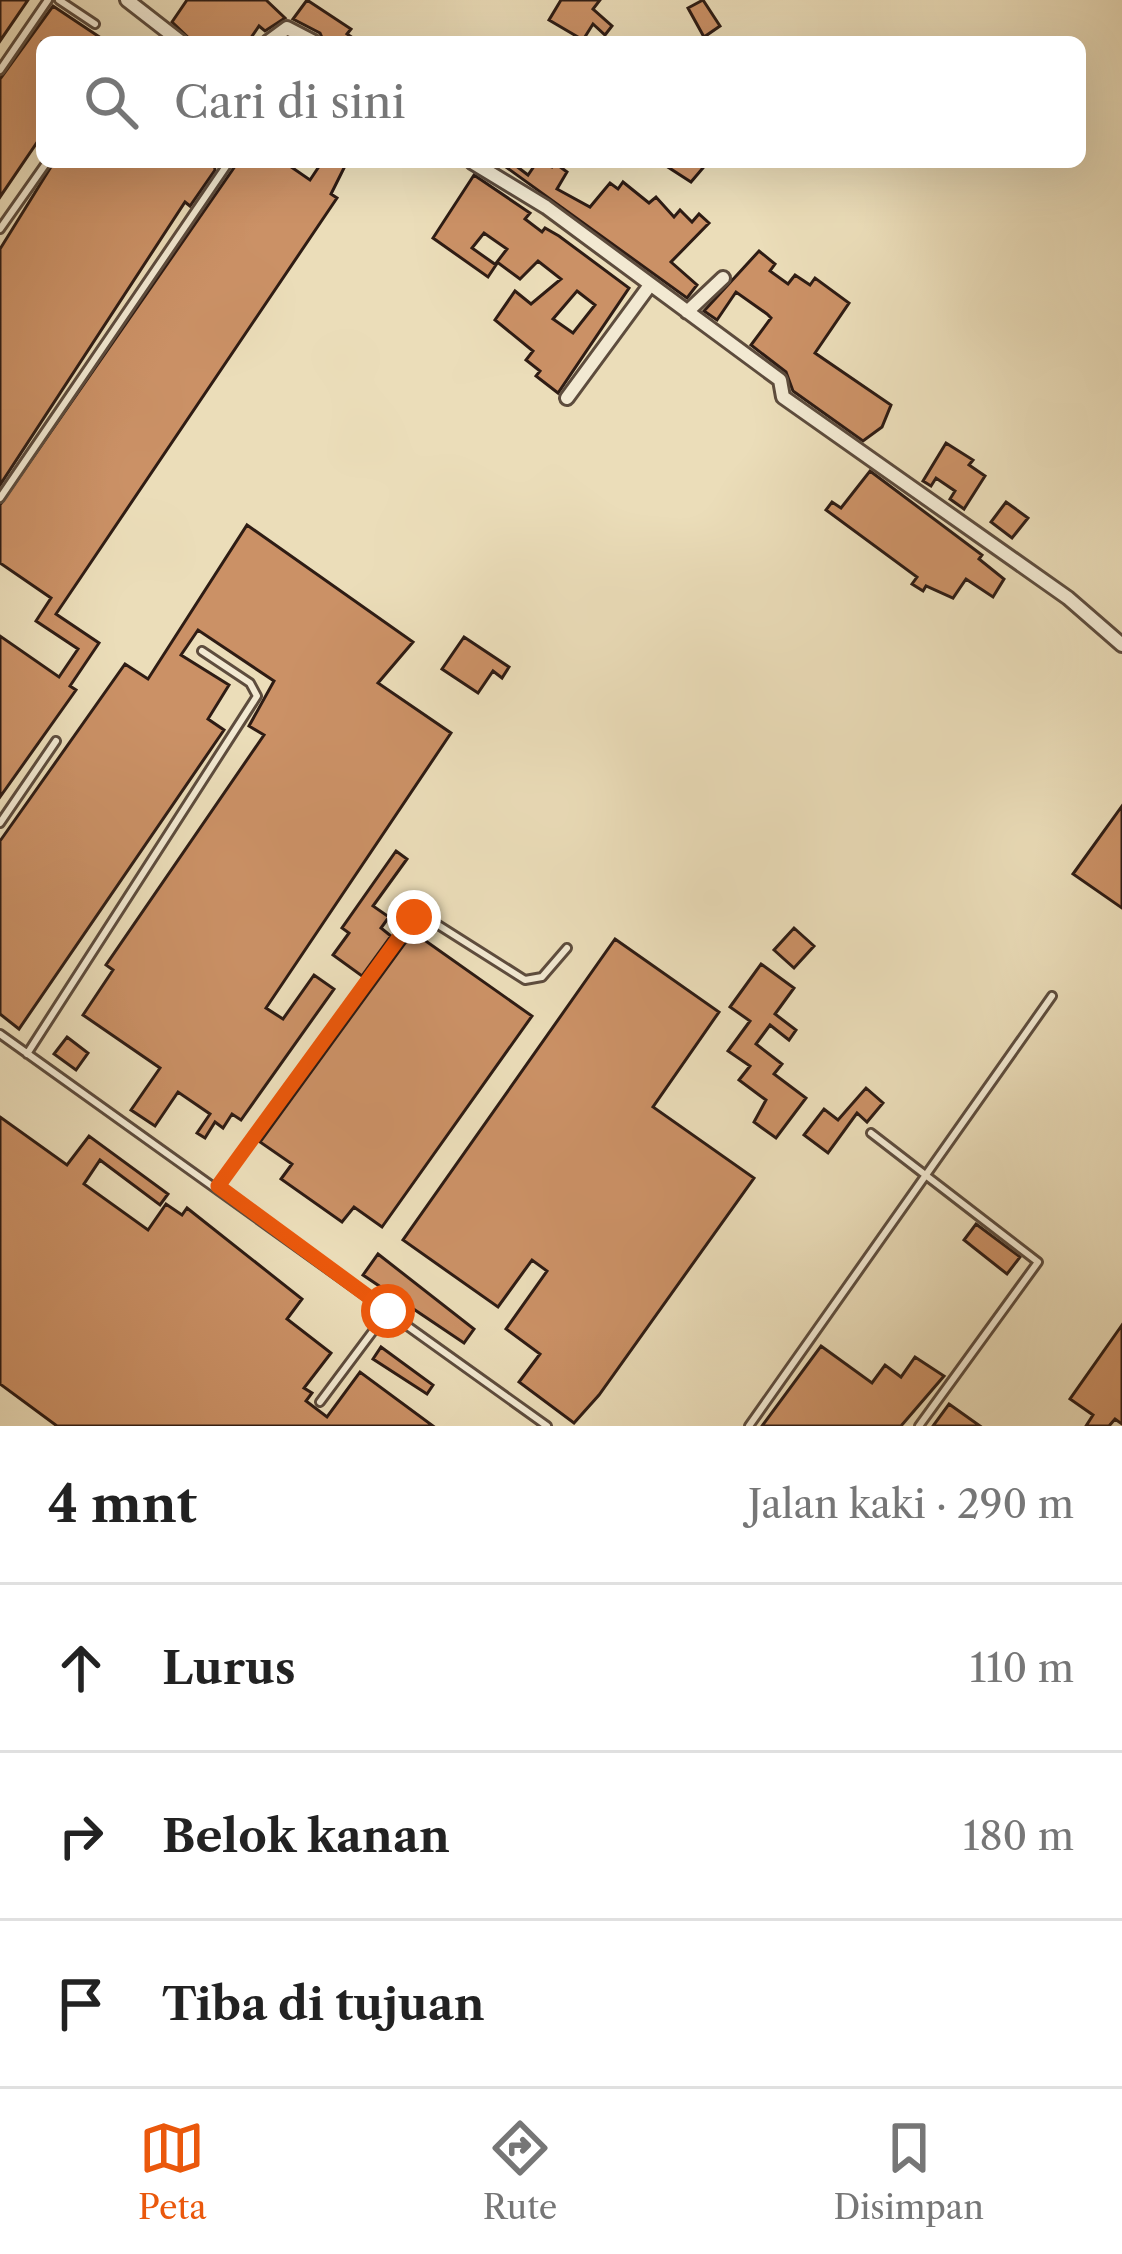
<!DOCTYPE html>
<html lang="id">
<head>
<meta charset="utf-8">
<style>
	:root { --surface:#fff; --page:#f2f2f2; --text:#222; --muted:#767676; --line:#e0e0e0; --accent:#ea580c }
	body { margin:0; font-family:"Libre Caslon Text",serif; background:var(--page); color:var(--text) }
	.stop { position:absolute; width:36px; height:36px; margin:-27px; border:9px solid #ea580c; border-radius:50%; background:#fff }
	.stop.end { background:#ea580c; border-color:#fff; box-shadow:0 3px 12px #0008 }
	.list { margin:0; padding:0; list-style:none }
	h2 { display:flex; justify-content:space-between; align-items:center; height:156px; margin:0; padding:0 48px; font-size:51px }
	h2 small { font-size:39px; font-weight:400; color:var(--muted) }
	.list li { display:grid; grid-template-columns:78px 1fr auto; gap:36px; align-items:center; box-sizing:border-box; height:168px; padding:0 48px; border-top:3px solid var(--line) }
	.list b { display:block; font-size:45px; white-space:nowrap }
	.list em { font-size:39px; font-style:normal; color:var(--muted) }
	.icon { flex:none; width:66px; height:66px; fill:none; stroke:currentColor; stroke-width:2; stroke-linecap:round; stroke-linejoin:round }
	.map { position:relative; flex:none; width:1122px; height:1426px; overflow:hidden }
	.search { position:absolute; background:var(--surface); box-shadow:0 12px 48px #0002; left:36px; right:36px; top:36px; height:132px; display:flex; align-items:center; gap:30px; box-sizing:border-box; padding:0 42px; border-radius:18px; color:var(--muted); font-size:45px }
	.sheet { height:660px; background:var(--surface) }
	nav { display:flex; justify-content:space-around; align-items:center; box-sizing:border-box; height:168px; border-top:3px solid var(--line); background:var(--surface); font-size:33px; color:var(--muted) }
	nav a { display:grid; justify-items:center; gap:6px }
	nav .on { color:var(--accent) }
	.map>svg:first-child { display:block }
	.building { fill:#cb9166; stroke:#2e1c14; stroke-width:3; fill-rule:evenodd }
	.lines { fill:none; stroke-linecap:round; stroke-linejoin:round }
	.service-casing { stroke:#5d4c3d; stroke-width:12 }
	.minor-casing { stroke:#5d4c3d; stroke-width:18 }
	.service { stroke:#f2e9d2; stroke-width:6 }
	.minor { stroke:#f2e9d2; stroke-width:12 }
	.route { stroke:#ea580c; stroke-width:15 }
</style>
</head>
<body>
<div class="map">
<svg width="1122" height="1426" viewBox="0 0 1122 1426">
	<rect width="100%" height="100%" fill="#ebddb9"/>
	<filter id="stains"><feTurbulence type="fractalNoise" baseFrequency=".00167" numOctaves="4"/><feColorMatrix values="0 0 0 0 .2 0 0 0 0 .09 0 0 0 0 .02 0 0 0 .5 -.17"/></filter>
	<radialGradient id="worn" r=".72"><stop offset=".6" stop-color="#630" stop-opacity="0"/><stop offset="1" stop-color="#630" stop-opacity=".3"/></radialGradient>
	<!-- building -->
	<path class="building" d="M0,0H28L0,41Z
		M187,0H266L285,18L265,31L259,26L248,42H193L172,22Z
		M307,0L351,29L347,34L359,42H324L320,33L293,19Z
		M561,0H600L593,9L612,26L605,35L593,24L583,40L549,20Z
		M703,0L720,26L704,37L688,8Z
		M53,6L107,42H42V135L0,197V79Z
		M54,162H214L215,170L190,206L185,202L0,485V249Z
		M238,162H284L310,180L322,162H347L331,194L337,198L56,614L99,643L70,686L76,690L0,797V636L59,677L78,649L36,621L51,598L0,563V505Z
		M499,162H511L528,175L537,162L552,167L555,163L567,172L557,189L590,207L610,183L618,189L623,182L649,203L656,197L674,217L680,210L692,222L699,214L709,223L671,262L697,285L687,298Z
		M660,162H708L691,182Z
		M474,175L530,213L525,219L542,232L545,228L559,236L629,288L558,393L536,376L540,371L526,360L533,351L495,320L515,291L531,304L561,279L538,261L520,279L497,262L507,249L484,233L472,248L496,265L488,277L433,238ZM577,291L595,305L573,333L553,319Z
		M759,251L775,264L770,271L788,284L795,275L810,285L815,278L849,303L815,353L891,405L882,427L863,441L793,391L786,372L751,345L771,318L767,314L736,292L717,320L704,311Z
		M946,443L973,460L969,465L985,476L964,509L950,499L955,491L936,478L931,486L923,481Z
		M870,471L982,555L979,559L1004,579L993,597L966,579L953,598L926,586L923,591L912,584L917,577L826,510L832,502L841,508Z
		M1006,502L1028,518L1012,538L991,522Z
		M247,525L413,642L378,683L451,733L266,1008L283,1019L314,975L334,989L241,1120L232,1114L223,1128L215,1122L205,1138L197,1133L210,1114L178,1092L155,1126L131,1110L160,1068L83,1015L113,970L106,965L264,735L249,726L274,681L198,630L181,655L229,685L208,719L224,730L19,1029L0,1014V841L125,664L148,679Z
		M464,637L509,667L502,678L493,671L478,693L442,669Z
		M1122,806V908L1073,874Z
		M396,851L407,859L373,906L389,917L381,928L391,936L362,976L333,955L349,933L342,928Z
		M794,928L814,946L794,968L774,950Z
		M413,932L532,1016L382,1227L354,1207L342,1222L281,1179L292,1164L260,1142Z
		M615,939L719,1012L653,1107L754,1178L599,1395L574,1423L519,1382L540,1354L506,1329L547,1271L532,1260L498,1307L403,1240Z
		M761,964L794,988L775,1014L796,1030L789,1040L770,1025L756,1044L782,1064L774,1074L806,1098L776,1138L754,1122L766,1100L739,1080L750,1066L728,1051L750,1021L730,1007Z
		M67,1037L88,1053L76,1070L54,1054Z
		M866,1088L883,1103L867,1122L857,1113L828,1153L804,1135L824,1109L838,1120Z
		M0,1117L67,1165L89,1136L168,1194L160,1205L100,1160L84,1184L148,1230L166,1204L182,1215L187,1208L302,1299L287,1319L331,1353L304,1388L312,1393L306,1401L327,1417L360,1372L433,1426H57L0,1384Z
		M976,1224L1020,1257L1007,1274L964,1240Z
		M378,1254L474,1329L464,1343L363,1275Z
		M1122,1325V1424L1115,1419L1109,1426H1086L1093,1415L1070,1399Z
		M821,1346L872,1383L885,1365L901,1377L915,1357L944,1376L901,1426H762Z
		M381,1347L433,1385L427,1394L373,1359Z
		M949,1404L980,1426H933Z"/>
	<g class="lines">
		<!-- service casing -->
		<g class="service-casing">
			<path id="service" d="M59,0L95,24
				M0,70L48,0
				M0,229L47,162
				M0,498L229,162
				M0,823L56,741
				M0,1034L547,1426
				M27,1054L257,696L250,683L202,651
				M871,1133L1038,1262L919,1426
				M218,1186L414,917L424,916L525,980L542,977L567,948
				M320,1402L388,1311
				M749,1426L1052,996"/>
		</g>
		<!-- minor casing -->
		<g class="minor-casing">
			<path id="minor" d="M127,0L181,42
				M268,42L287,28L314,42
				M472,162L546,207L780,380L783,397L1068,598L1122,645
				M687,312L723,278
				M567,398L650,285"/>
		</g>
		<!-- service -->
		<use href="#service" class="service"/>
		<!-- minor -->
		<use href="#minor" class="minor"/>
	</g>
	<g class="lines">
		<!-- route -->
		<path class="route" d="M388,1311L218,1186L414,917"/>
	</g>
	<rect width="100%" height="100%" filter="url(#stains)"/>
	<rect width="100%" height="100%" fill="url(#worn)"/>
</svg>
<div class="stop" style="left:388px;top:1311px"></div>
<div class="stop end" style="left:414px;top:917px"></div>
<div class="search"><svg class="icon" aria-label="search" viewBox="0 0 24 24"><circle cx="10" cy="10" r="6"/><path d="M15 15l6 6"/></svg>Cari di sini</div>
</div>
<section class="sheet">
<h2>4 mnt<small>Jalan kaki · 290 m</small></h2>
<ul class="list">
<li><svg class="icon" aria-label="ahead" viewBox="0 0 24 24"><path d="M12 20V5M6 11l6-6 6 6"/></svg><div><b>Lurus</b></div><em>110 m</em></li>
<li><svg class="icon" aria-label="right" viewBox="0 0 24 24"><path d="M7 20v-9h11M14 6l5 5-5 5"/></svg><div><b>Belok kanan</b></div><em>180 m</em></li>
<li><svg class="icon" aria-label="arrive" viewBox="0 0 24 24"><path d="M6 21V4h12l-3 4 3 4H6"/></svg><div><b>Tiba di tujuan</b></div></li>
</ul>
</section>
<nav>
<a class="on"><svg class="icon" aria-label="map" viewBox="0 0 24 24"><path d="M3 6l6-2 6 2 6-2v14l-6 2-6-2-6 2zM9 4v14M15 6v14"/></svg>Peta</a>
<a><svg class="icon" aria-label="directions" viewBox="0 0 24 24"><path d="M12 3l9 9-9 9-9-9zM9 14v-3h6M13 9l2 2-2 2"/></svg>Rute</a>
<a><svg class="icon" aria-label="saved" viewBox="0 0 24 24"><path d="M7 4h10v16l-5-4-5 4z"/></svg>Disimpan</a>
</nav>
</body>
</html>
